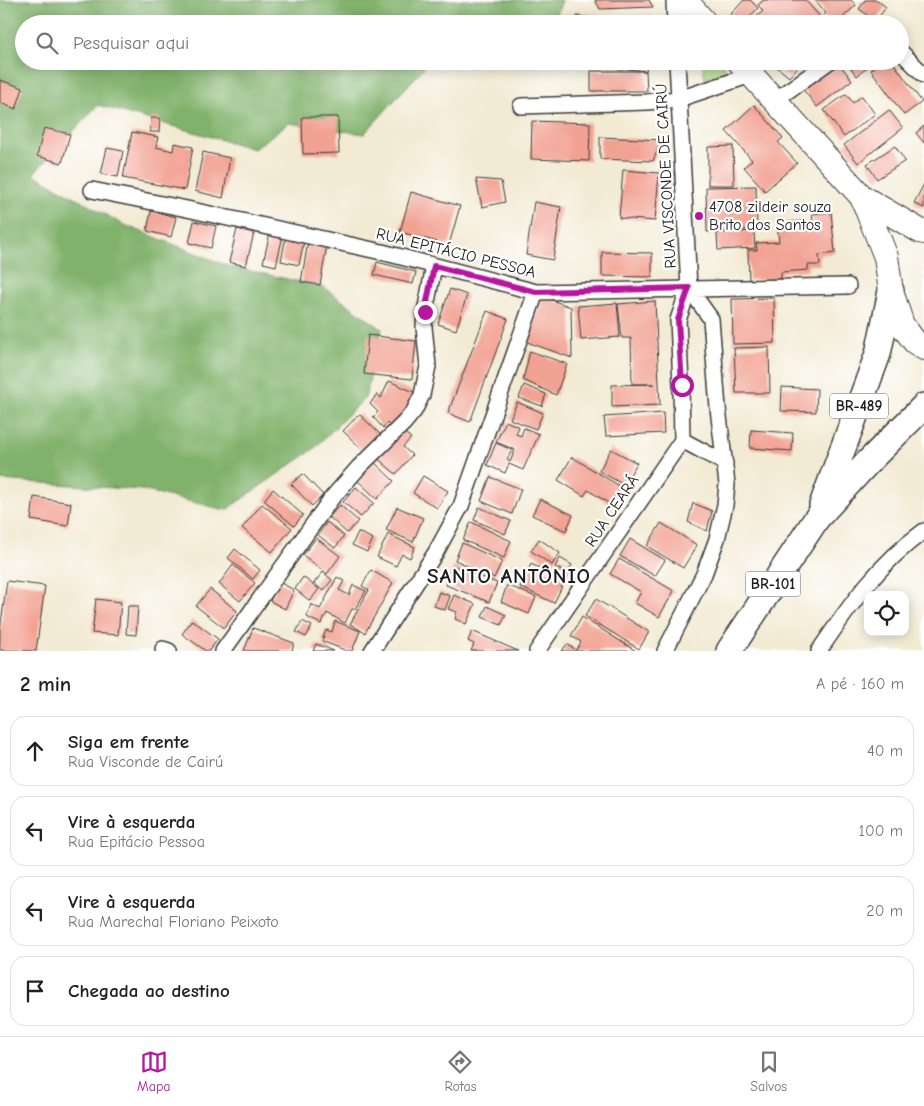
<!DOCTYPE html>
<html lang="pt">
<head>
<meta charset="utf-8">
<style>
	:root { --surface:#fff; --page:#f6f6f6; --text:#202124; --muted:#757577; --line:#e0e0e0; --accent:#b5179e }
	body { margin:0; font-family:"Comic Neue",sans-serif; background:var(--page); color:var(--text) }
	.controls { position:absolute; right:15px; bottom:15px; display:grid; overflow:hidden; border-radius:10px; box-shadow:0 2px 12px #0003 }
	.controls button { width:45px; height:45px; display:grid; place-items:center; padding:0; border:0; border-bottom:1px solid var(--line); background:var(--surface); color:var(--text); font:25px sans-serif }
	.stop { position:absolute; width:15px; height:15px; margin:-11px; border:4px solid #b5179e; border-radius:50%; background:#fff }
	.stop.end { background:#b5179e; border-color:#fff; box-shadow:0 1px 5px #0008 }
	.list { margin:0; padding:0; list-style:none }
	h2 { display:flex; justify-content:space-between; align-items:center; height:65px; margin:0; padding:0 20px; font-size:21px }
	h2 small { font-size:16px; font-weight:400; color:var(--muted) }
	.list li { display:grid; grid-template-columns:32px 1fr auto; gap:15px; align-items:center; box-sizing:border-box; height:70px; margin:0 10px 10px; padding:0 10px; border:1px solid var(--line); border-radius:15px }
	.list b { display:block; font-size:19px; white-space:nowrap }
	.list p { margin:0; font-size:16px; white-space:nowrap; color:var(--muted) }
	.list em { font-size:16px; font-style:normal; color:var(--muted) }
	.icon { flex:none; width:28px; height:28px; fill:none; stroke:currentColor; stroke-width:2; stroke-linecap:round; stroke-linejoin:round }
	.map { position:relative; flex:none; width:924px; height:651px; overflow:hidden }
	.search { position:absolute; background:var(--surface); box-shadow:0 2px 12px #0003; left:15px; right:15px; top:15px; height:55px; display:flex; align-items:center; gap:12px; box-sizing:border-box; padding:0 18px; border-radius:28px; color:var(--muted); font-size:19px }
	.sheet { height:385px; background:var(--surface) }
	nav { display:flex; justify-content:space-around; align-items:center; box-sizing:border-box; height:70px; border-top:1px solid var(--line); background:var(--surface); font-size:14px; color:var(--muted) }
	nav a { display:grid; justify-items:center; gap:2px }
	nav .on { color:var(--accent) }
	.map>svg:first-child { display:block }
	.green { fill:#a2d07d; stroke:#5f764c }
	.forest { fill:#81b26c; stroke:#4e6744 }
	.building { fill:#f2a293 }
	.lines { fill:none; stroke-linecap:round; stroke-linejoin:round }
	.minor-casing { stroke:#3c3b37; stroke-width:18 }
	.primary-casing { stroke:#3c3b37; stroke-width:26 }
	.trunk-casing { stroke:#3c3b37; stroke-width:28 }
	.minor { stroke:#fff; stroke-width:15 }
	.primary { stroke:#fff; stroke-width:24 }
	.trunk { stroke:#fff; stroke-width:25 }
	.route { stroke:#b5179e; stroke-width:6 }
	.poi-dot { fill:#b5179e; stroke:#fff; stroke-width:2 }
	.labels { text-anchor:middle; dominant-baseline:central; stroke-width:4.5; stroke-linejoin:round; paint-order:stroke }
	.shield { fill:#fff; stroke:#606060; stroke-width:1 }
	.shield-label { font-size:15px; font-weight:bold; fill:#1c1c1c }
	.street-label { font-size:16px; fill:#1c1c1c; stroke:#fff }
	.poi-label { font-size:16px; fill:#1c1c1c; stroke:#fff; text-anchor:start }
	.district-label { font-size:21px; font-weight:bold; letter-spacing:1px; fill:#1c1c1c; stroke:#fff }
</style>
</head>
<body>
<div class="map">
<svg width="924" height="651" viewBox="0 0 924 651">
	<rect width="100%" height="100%" fill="#fff"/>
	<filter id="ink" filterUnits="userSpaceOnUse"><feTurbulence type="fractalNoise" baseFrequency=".02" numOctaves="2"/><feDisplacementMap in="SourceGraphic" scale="10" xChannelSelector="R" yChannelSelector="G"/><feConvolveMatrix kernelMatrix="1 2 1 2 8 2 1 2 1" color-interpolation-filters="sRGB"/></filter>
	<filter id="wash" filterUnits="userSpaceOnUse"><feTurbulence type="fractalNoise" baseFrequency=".0096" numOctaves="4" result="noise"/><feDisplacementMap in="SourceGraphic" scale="20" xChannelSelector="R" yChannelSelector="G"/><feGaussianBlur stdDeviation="1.12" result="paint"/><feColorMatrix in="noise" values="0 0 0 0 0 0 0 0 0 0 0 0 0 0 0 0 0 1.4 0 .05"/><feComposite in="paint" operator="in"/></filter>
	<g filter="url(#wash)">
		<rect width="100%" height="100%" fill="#f2ead3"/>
		<!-- green -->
		<path class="green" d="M702,61H718L730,73L705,79Z"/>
		<!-- forest -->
		<path class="forest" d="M0,0H562L554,24H24V61H430L364,134L288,123L254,149L98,105L33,174L122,224L228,266L323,287L382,329L365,398L315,448L226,510L142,490L0,480Z"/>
		<g id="blocks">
			<!-- building -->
			<path class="building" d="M595,0H649L653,7L600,9Z
				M744,0H750L758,8L743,24H741L731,14Z
				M764,0H805L821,18L814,24H748L763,11L758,5Z
				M815,0H851L856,5L836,24H830L823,16L826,13Z
				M865,0H877L886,7L876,21L859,9Z
				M577,16L638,22L637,24H578Z
				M585,61H647L646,71L585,64Z
				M782,61H803L789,77L777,67Z
				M837,61L852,80L817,107L802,88Z
				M845,61H875L857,76Z
				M883,61H892L922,102L904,115L871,70Z
				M591,71H646L647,91H591Z
				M0,80L23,88L16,109L0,103Z
				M846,94L853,103L862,96L875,114L844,137L824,110Z
				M754,105L783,138L778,142L797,163L765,191L744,167L752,160L726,131Z
				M889,110L903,128L858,163L844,145Z
				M302,117H338L339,153L303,154Z
				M151,118H160L159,132H150Z
				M532,121L590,123L589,161L531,159Z
				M924,126V143L916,133Z
				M44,128L70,134L62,163L37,156Z
				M132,132L158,137L156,147L173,151L174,143L193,147L185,190L123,178Z
				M600,137L662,140L653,161L600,159Z
				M733,146L734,185H708V147Z
				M895,146L905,161L877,179L867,164Z
				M107,148L123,151L118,177L101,174Z
				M203,152L230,158L223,198L195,191Z
				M623,170L659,173L655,221L619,218Z
				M476,179L501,181L505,202L482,207Z
				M924,184V208L914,203Z
				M756,186L757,229L707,232L706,187Z
				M411,192L460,206L449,245L400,232Z
				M534,202L561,207L553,260L526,255Z
				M151,211L176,217L171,237L147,231Z
				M831,212L835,253L819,255L820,265H808V270L781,272V279L749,280L748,250H757L756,243L779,242L777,223L805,221V231L814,230L812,214Z
				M194,221L216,226L211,248L189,243Z
				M271,228L284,231L276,266L263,263Z
				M237,229L254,233L246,266L229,262Z
				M754,231L755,248L718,250L717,233Z
				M287,232L305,236L299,265L281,261Z
				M308,242L327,245L320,285L301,282Z
				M602,252L652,253V277L602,276Z
				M377,262L416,272L413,284L374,275Z
				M450,289L467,295L456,330L438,324Z
				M543,297L571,307L572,358L527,342Z
				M774,298L775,343L733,344L732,299Z
				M655,301L660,405L612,407V385L654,384H632L631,338H622L618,304Z
				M617,303L620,337L581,340L578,306Z
				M487,311L508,319L470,422L448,413Z
				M368,335L416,341L412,379L364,374Z
				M769,347L770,393H736L734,348Z
				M530,351L567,364L556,395L523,380Z
				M389,381L414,392L406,411L391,427L387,423L383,428L373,417L378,412L370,404L377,394L381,398Z
				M524,385L546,394L542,406L519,398Z
				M782,387L817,389L816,412L781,411Z
				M517,402L543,413L536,429L510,419Z
				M663,413L664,433L606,436L604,417Z
				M359,414L384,438L368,455L343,431Z
				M506,421L519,427L516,434L521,436L524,428L539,434L523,470L509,464L505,473L487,465L496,443L512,450L507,460L510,462L515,450L496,442Z
				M400,429L411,438L403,447L412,455L396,474L376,457Z
				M751,430L793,433L792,451L750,448Z
				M611,449L637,463L624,485L599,471Z
				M572,457L621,487L610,504L588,490L584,496L558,480Z
				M372,460L394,481L377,499L355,478Z
				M303,474L323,495L312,506L291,484Z
				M423,476L448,491L437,508L413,493Z
				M490,477L521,489L512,514L481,501Z
				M356,487L374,503L361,517L343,502Z
				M273,489L303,515L294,526L264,500Z
				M34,497L71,503L68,526L31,520Z
				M540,499L573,515L566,531L532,515Z
				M693,503L712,511L707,531L688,522Z
				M262,504L292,528L272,552L242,528Z
				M340,505L358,521L347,533L329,517Z
				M397,507L423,518L413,542L386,530Z
				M479,507L511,521L505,534L474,520Z
				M327,522L344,536L335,548L318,535Z
				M471,522L511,541L504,558L463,540Z
				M661,523L697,545L683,568L647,546Z
				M358,532L373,539L367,552L352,545Z
				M388,534L415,547L410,558L402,554L396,566L377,557Z
				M316,538L340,556L327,574L303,555Z
				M539,539L560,553L552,565L531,551Z
				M630,539L665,560L655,576L620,556Z
				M462,543L502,561L494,578L455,560Z
				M235,549L260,570L253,579L228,558Z
				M560,558L572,565L567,574L555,567Z
				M619,559L674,591L659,617L635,603L641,592L610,574Z
				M531,564L565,580L554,603L520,587Z
				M233,565L255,583L240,601L219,584Z
				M454,566L497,583L489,602L446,585Z
				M371,570L393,583L365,633L350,624L369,590L362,586Z
				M323,572L332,580L323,591L314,583Z
				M303,577L319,589L310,601L295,589Z
				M337,577L344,581L339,590L349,595L353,585L366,591L355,609H352L345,623L327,613L321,624L307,617L311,604L320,609Z
				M7,581L45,586L36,651L0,650V630Z
				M279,582L294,590L285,609L270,601Z
				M507,585L536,597L529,614L501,602Z
				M210,589L237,611L224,628L196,606Z
				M439,592L450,596L445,610L434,606Z
				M454,595L475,604L466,624L455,619L457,612L448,609Z
				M96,599L121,602L118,635L92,633Z
				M596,599L649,632L639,649L585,616Z
				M128,606H138L136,635L126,634Z
				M487,606L506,615L501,625L482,617Z
				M582,617L636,651H562L567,644L576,650L581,642L571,636Z
				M192,620L218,639L209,651H206L182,634Z
				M302,621L312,626L306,637L296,632Z
				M335,621L360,631L352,651H347L322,641L326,630L332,632Z
				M253,628L294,643L292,651H244Z
				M472,631L518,651H471L474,644L468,641Z
				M316,644L334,651H313Z"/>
		</g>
	</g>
	<g filter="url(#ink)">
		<use href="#blocks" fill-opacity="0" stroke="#3c3b37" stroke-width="1"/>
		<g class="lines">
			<!-- minor casing -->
			<g class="minor-casing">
				<path id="minor" d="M674,0L675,24
					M900,51L924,75
					M677,61L689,288L678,320L681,385L682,440
					M775,100L830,61
					M521,106L647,102L679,99L751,75
					M92,190L187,209L382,252L536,292L848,286
					M682,440L725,463
					M163,649L169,651
					M223,651L331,499L359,467L404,423L414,411L422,395L428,366L424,327L425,312L434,266
					M372,651L436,552L461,506L536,292
					M537,651L682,440
					M665,651L704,574L717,539L725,505L727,484L718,408L711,319L689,288
					M819,651C850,605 878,564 924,531"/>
			</g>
			<!-- primary casing -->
			<g class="primary-casing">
				<path id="primary" d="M685,0L706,24
					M739,61L862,197L920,231L924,232
					M862,197L886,257L891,291L902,325L915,342L924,348"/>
			</g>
			<!-- trunk casing -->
			<g class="trunk-casing">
				<path id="trunk" d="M822,505L878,354L891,291
					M729,651L817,518L870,460L924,406"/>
			</g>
			<!-- minor -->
			<use href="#minor" class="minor"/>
			<!-- primary -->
			<use href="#primary" class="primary"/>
			<!-- trunk -->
			<use href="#trunk" class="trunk"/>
		</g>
	</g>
	<g class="lines" filter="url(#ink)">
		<!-- route -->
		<path class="route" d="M425,312L434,266L536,292L689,288L678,320L682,385"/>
	</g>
	<!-- markers -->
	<circle class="poi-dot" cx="699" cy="216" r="5"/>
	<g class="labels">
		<!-- shield labels -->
		<g class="shield">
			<rect x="830" y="393.5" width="58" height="25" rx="4"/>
			<rect x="745.5" y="571.5" width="55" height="25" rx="4"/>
		</g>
		<g class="shield-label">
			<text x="859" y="406">BR-489</text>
			<text x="773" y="584">BR-101</text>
		</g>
		<!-- street labels -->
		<g class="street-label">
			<text transform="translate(666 176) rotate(-93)">RUA VISCONDE DE CAIRÚ</text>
			<text transform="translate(456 253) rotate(14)">RUA EPITÁCIO PESSOA</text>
			<text transform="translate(612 511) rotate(-56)">RUA CEARÁ</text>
		</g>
		<!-- poi labels -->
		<g class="poi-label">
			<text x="709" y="207">4708 zildeir souza<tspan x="709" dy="18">Brito dos Santos</tspan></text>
		</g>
		<!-- district labels -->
		<g class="district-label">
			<text x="509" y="576">SANTO ANTÔNIO</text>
		</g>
	</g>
</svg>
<div class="controls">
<button><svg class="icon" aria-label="locate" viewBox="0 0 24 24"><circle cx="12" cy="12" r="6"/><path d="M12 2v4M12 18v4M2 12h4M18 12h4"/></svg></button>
</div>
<div class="stop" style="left:682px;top:385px"></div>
<div class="stop end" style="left:425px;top:312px"></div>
<div class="search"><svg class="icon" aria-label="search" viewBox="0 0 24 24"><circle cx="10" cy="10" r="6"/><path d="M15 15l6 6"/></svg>Pesquisar aqui</div>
</div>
<section class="sheet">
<h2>2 min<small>A pé · 160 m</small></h2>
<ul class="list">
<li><svg class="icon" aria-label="ahead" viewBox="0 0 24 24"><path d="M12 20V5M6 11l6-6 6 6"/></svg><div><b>Siga em frente</b><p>Rua Visconde de Cairú</p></div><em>40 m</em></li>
<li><svg class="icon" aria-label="left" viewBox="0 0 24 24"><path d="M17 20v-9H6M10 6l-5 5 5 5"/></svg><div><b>Vire à esquerda</b><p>Rua Epitácio Pessoa</p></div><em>100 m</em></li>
<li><svg class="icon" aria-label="left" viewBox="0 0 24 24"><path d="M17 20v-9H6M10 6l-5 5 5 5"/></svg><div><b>Vire à esquerda</b><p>Rua Marechal Floriano Peixoto</p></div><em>20 m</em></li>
<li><svg class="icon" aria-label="arrive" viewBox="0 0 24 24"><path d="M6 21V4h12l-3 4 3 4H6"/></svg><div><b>Chegada ao destino</b></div></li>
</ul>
</section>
<nav>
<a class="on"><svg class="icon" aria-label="map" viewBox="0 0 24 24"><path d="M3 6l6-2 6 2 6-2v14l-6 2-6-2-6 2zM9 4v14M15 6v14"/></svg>Mapa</a>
<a><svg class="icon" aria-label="directions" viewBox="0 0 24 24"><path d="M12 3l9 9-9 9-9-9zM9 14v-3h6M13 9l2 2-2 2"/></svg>Rotas</a>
<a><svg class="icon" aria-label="saved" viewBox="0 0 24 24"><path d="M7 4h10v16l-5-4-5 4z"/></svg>Salvos</a>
</nav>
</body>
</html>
